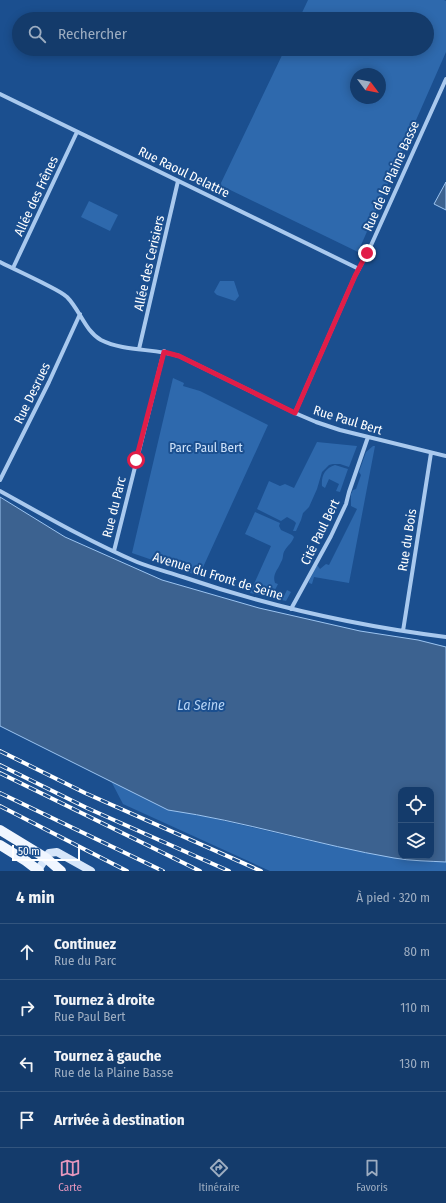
<!DOCTYPE html>
<html lang="fr">
<head>
<meta charset="utf-8">
<style>
	:root { --surface:#143b6b; --page:#214673; --text:#f1f3f6; --muted:#9dadc1; --line:#33557e; --accent:#e797bd }
	body { margin:0; font-family:"Fira Sans Condensed",sans-serif; background:var(--page); color:var(--text) }
	.controls { position:absolute; right:12px; bottom:12px; display:grid; overflow:hidden; border-radius:8px; box-shadow:0 2px 10px #0003 }
	.controls button { width:36px; height:36px; display:grid; place-items:center; padding:0; border:0; border-bottom:1px solid var(--line); background:var(--surface); color:var(--text); font:20px sans-serif }
	.compass { position:absolute; left:350px; top:68px; width:36px; height:36px; border-radius:50%; background:var(--surface); box-shadow:0 2px 10px #0003; rotate:122deg }
	.scale { position:absolute; left:12px; bottom:10px; width:68px; box-sizing:border-box; padding-left:4px; border:2px solid #fff; border-top:0; font-size:11px; line-height:14px; white-space:nowrap; color:#fff; -webkit-text-stroke:3px #1b4f8f; paint-order:stroke }
	.stop { position:absolute; width:12px; height:12px; margin:-9px; border:3px solid #e11d48; border-radius:50%; background:#fff }
	.stop.end { background:#e11d48; border-color:#fff; box-shadow:0 1px 4px #0008 }
	.list { margin:0; padding:0; list-style:none }
	h2 { display:flex; justify-content:space-between; align-items:center; height:52px; margin:0; padding:0 16px; font-size:17px }
	h2 small { font-size:13px; font-weight:400; color:var(--muted) }
	.list li { display:grid; grid-template-columns:26px 1fr auto; gap:12px; align-items:center; box-sizing:border-box; height:56px; padding:0 16px; border-top:1px solid var(--line) }
	.list b { display:block; font-size:15px; white-space:nowrap }
	.list p { margin:0; font-size:13px; white-space:nowrap; color:var(--muted) }
	.list em { font-size:13px; font-style:normal; color:var(--muted) }
	.icon { flex:none; width:22px; height:22px; fill:none; stroke:currentColor; stroke-width:2; stroke-linecap:round; stroke-linejoin:round }
	.map { position:relative; flex:none; width:446px; height:871px; overflow:hidden }
	.search { position:absolute; background:var(--surface); box-shadow:0 2px 10px #0003; left:12px; right:12px; top:12px; height:44px; display:flex; align-items:center; gap:10px; box-sizing:border-box; padding:0 14px; border-radius:22px; color:var(--muted); font-size:15px }
	.sheet { height:276px; background:var(--surface) }
	nav { display:flex; justify-content:space-around; align-items:center; box-sizing:border-box; height:56px; border-top:1px solid var(--line); background:var(--surface); font-size:11px; color:var(--muted) }
	nav a { display:grid; justify-items:center; gap:2px }
	nav .on { color:var(--accent) }
	.map>svg:first-child { display:block }
	.green { fill:#2e69ad; fill-rule:evenodd }
	.water { fill:#3c6290; stroke:#9cc4f0; fill-rule:evenodd }
	.lines { fill:none; stroke-linecap:round; stroke-linejoin:round }
	.minor { stroke:#a9c9ee; stroke-width:4 }
	.secondary { stroke:#d6e6fa; stroke-width:8 }
	.primary { stroke:#f0f6ff; stroke-width:10 }
	.rail-casing { stroke:#fff; stroke-width:4 }
	.rail { stroke:#1b4f8f; stroke-width:2.5; stroke-dasharray:8; stroke-linecap:butt }
	.route { stroke:#e11d48; stroke-width:5 }
	.labels { text-anchor:middle; dominant-baseline:central; stroke-width:4; stroke-linejoin:round; paint-order:stroke }
	.street-label { font-size:13px; fill:#fff; stroke:#1b4f8f }
	.park-label { font-size:13px; fill:#cfe3fa; stroke:#1b4f8f }
	.water-label { font-size:14px; font-style:italic; fill:#b5d3f5; stroke:#1b4f8f }
</style>
</head>
<body>
<div class="map">
<svg width="446" height="871" viewBox="0 0 446 871">
	<rect width="100%" height="100%" fill="#1b4f8f"/>
	<!-- green -->
	<path class="green" d="M308,0H444L446,1V52L358,252L220,185L285,49H427V19H299ZM356,74H380V98H356Z
		M89,201L118,215L110,231L81,217Z
		M220,281H234L239,296L235,301L217,295L214,292Z
		M173,378L184,383L183,386L200,391L268,425L199,576L132,553Z
		M317,442L357,446L349,467L340,464H333L329,465L322,472L317,489L309,507L303,513L301,520L296,531H293L296,523L294,521L287,517L281,521L257,509L269,481L280,486L285,484L294,488Z
		M373,446H375L349,583L314,577L312,584L309,583V581L317,565L320,569L326,564L329,565L357,509L351,506V494L353,490L356,489L361,475L359,472L366,452Z
		M335,465L348,469L340,492L336,491L339,484L329,479L325,488L322,486C321,476 325,468 335,465Z
		M255,512L280,523L279,526L281,530L292,535L294,537C292,543 288,545 285,550C282,554 284,558 281,562C278,570 272,574 275,583L278,584L274,592L284,596L287,590L291,592L286,601L250,593L271,546L245,534Z
		M111,781L168,810L190,813L311,841L396,858L446,862V871H270L123,804Z"/>
	<!-- water -->
	<path class="water" d="M446,182V210L434,204Z
		M0,497L65,537L162,580L259,608L360,631L418,640L446,647V862C429,861 411,861 394,858C318,845 244,821 168,810L0,726ZM401,790H431V856H401Z"/>
	<g class="lines">
		<!-- minor -->
		<path class="minor" d="M0,94L359,269
			M0,262C14,269 27,275 41,282C50,287 60,291 67,297C80,310 85,331 101,340C125,352 154,348 179,356L295,413L316,422L340,430L446,456
			M13,268L77,132
			M139,349L178,181
			M295,413L355,276L368,252L446,79
			M0,480L49,382L80,314
			M0,491C45,516 90,542 137,562C152,568 168,572 183,577C268,606 357,626 446,637
			M114,551L164,351
			M291,609L331,536L346,504L349,492L368,437
			M403,631L431,453"/>
		<!-- secondary -->
		<path class="secondary" d="M38,870L49,853L57,852L91,871"/>
		<!-- primary -->
		<path class="primary" d="M0,830L46,858L61,871
			M0,845L26,861L39,871"/>
		<!-- rail casing -->
		<g class="rail-casing">
			<path id="rail" d="M0,751L85,793L261,871
				M0,765L87,808L229,871
				M0,773L200,871
				M0,793L163,871
				M0,806L127,871"/>
		</g>
		<!-- rail -->
		<use href="#rail" class="rail"/>
	</g>
	<g class="lines">
		<!-- route -->
		<path class="route" d="M136,460L164,352L179,356L295,413L355,276L367,253"/>
	</g>
	<g class="labels">
		<!-- street labels -->
		<g class="street-label">
			<text transform="translate(184 172) rotate(26)">Rue Raoul Delattre</text>
			<text transform="translate(391 176) rotate(-66)">Rue de la Plaine Basse</text>
			<text transform="translate(36 196) rotate(-65)">Allée des Frênes</text>
			<text transform="translate(149 263) rotate(-77)">Allée des Cerisiers</text>
			<text transform="translate(32 393) rotate(-64)">Rue Desrues</text>
			<text transform="translate(348 420) rotate(17)">Rue Paul Bert</text>
			<text transform="translate(114 507) rotate(-76)">Rue du Parc</text>
			<text transform="translate(320 532) rotate(-64)">Cité Paul Bert</text>
			<text transform="translate(407 540) rotate(-81)">Rue du Bois</text>
			<text transform="translate(218 576) rotate(17)">Avenue du Front de Seine</text>
		</g>
		<!-- park labels -->
		<g class="park-label">
			<text x="206" y="447">Parc Paul Bert</text>
		</g>
		<!-- water labels -->
		<g class="water-label">
			<text x="201" y="705">La Seine</text>
		</g>
	</g>
</svg>
<div class="controls">
<button><svg class="icon" aria-label="locate" viewBox="0 0 24 24"><circle cx="12" cy="12" r="6"/><path d="M12 2v4M12 18v4M2 12h4M18 12h4"/></svg></button>
<button><svg class="icon" aria-label="layers" viewBox="0 0 24 24"><path d="M12 4l9 5-9 5-9-5zM3 14l9 5 9-5"/></svg></button>
</div>
<svg class="compass" viewBox="-18 -18 36 36"><path d="M0-13l5 13h-10z" fill="#e53935"/><path d="M0 13l5-13h-10z" fill="#9dadc1"/></svg>
<div class="scale">50 m</div>
<div class="stop" style="left:136px;top:460px"></div>
<div class="stop end" style="left:367px;top:253px"></div>
<div class="search"><svg class="icon" aria-label="search" viewBox="0 0 24 24"><circle cx="10" cy="10" r="6"/><path d="M15 15l6 6"/></svg>Rechercher</div>
</div>
<section class="sheet">
<h2>4 min<small>À pied · 320 m</small></h2>
<ul class="list">
<li><svg class="icon" aria-label="ahead" viewBox="0 0 24 24"><path d="M12 20V5M6 11l6-6 6 6"/></svg><div><b>Continuez</b><p>Rue du Parc</p></div><em>80 m</em></li>
<li><svg class="icon" aria-label="right" viewBox="0 0 24 24"><path d="M7 20v-9h11M14 6l5 5-5 5"/></svg><div><b>Tournez à droite</b><p>Rue Paul Bert</p></div><em>110 m</em></li>
<li><svg class="icon" aria-label="left" viewBox="0 0 24 24"><path d="M17 20v-9H6M10 6l-5 5 5 5"/></svg><div><b>Tournez à gauche</b><p>Rue de la Plaine Basse</p></div><em>130 m</em></li>
<li><svg class="icon" aria-label="arrive" viewBox="0 0 24 24"><path d="M6 21V4h12l-3 4 3 4H6"/></svg><div><b>Arrivée à destination</b></div></li>
</ul>
</section>
<nav>
<a class="on"><svg class="icon" aria-label="map" viewBox="0 0 24 24"><path d="M3 6l6-2 6 2 6-2v14l-6 2-6-2-6 2zM9 4v14M15 6v14"/></svg>Carte</a>
<a><svg class="icon" aria-label="directions" viewBox="0 0 24 24"><path d="M12 3l9 9-9 9-9-9zM9 14v-3h6M13 9l2 2-2 2"/></svg>Itinéraire</a>
<a><svg class="icon" aria-label="saved" viewBox="0 0 24 24"><path d="M7 4h10v16l-5-4-5 4z"/></svg>Favoris</a>
</nav>
</body>
</html>
